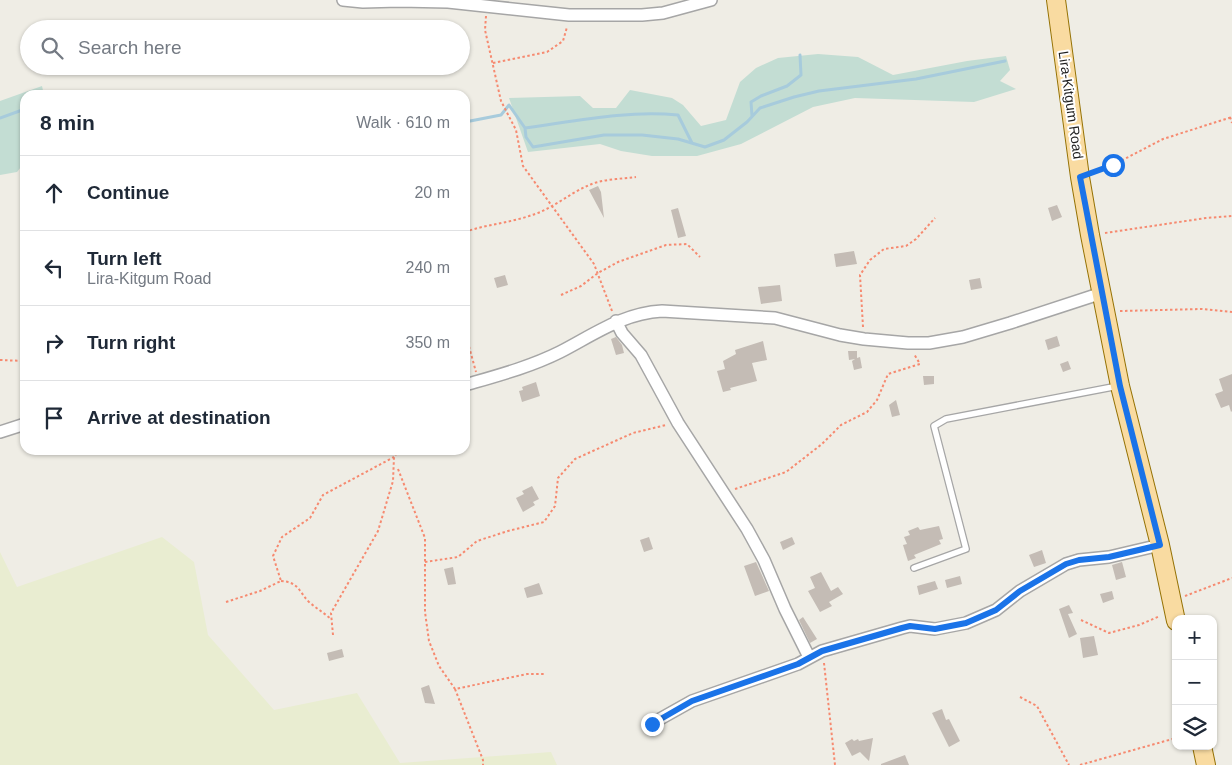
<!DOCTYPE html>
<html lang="en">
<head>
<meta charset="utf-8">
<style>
	:root { --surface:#fff; --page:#f2f2f3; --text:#1f2937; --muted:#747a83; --line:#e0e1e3 }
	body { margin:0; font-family:Helvetica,sans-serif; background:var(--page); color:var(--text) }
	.controls { position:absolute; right:15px; bottom:15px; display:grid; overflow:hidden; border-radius:10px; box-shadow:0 1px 4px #0004 }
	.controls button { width:45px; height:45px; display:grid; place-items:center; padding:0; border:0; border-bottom:1px solid var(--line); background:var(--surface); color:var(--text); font:25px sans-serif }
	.stop { position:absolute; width:15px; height:15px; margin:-11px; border:4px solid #1a73e8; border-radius:50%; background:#fff }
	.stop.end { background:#1a73e8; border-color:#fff; box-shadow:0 1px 5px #0008 }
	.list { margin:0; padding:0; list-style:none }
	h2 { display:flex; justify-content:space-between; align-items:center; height:65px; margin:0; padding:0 20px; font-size:21px }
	h2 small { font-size:16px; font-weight:400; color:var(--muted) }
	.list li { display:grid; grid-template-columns:32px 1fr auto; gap:15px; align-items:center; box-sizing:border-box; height:75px; padding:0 20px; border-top:1px solid var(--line) }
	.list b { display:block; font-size:19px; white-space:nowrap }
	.list p { margin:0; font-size:16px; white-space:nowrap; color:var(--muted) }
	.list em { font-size:16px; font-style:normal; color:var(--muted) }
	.icon { flex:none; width:28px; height:28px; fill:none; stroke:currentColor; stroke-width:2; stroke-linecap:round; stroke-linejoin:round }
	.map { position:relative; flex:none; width:1232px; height:765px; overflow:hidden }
	.search { position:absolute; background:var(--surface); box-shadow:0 1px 4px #0004; left:20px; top:20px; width:450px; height:55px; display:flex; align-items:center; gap:12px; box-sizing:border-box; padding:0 18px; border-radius:28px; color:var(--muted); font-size:19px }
	.panel { position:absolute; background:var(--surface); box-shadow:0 1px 4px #0004; left:20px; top:90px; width:450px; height:365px; border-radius:15px }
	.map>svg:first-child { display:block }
	.farmland { fill:#e9edd1 }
	.wetland { fill:#c3ddd3 }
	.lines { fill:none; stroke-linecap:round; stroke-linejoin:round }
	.stream { stroke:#a7cbdc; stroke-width:3 }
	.building { fill:#c4bcb5 }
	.service-casing { stroke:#a6a6a6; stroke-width:8 }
	.minor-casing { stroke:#a6a6a6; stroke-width:14 }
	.primary-casing { stroke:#957204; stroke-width:20 }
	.path { stroke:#f68a70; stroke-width:2; stroke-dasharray:2.5 2.5; stroke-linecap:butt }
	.service { stroke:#fff; stroke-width:5.5 }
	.minor { stroke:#fff; stroke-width:11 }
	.primary { stroke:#f9dba1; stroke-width:18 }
	.route { stroke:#1a73e8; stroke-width:6 }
	.labels { text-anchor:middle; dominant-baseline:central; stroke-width:4; stroke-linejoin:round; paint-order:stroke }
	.street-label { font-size:14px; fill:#1f1f1f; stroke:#fff }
</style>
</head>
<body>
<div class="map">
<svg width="1232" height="765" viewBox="0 0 1232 765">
	<rect width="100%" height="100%" fill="#efede5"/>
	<!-- farmland -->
	<path class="farmland" d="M162,537L194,562L208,635L274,710L357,693L400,763L551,752L557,765H0V552L17,587Z"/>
	<!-- wetland -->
	<path class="wetland" d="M818,54L858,57L893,75L967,61L1006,56L1010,70L1000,81L1016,89L974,102L855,98L813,107L741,144L697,156H652L621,151L600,144L528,152L509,98L580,96L593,108H616L630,90L672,98L683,105L701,126L726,120L740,82L756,68L778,58Z
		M42,86L44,95H25V162L17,172L0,175V101Z"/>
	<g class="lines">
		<!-- stream -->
		<path class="stream" d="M752,116L751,102L761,96L787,86L801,75L800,55
			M0,118L25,109
			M465,122L501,115L509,105L525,128C576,121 627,110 678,115L692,143
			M525,128L526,137L533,147L604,135H642L678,139L705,147L724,140L747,122L760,108L794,97L819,91L916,79L1005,61"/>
	</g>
	<!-- building -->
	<path class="building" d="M598,186L601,192L604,218L589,190Z
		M1057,205L1062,217L1052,221L1048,208Z
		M678,208L686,236L678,238L671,210Z
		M854,251L857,264L836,267L834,254Z
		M505,275L508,285L497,288L494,278Z
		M980,278L982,288L971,290L969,280Z
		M780,285L782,301L761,304L758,287Z
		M1057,336L1060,346L1048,350L1045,340Z
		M616,337L622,345L624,353L616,355L611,339Z
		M763,341L767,360L752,363L757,381L730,388L731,390L723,392L717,371L725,369L723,361L736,354L735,350Z
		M848,351H857V358L860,357L862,368L854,370L852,361L855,359L849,360Z
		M1068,361L1071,369L1063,372L1060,364Z
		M1232,374V411L1231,412L1229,405L1221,408L1215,394L1223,391L1219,379Z
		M923,376H934V384L924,385Z
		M536,382L540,396L522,402L519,391L523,390L522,387Z
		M896,400L900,415L892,417L889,405Z
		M532,486L539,499L533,502L535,505L523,512L516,498L524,494L522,491Z
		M939,526L943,539L939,540L941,544L914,555L916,558L908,561L903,545L907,544L904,537L910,535L908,531L918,527L920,530Z
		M649,537L653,549L644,552L640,540Z
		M792,537L795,544L783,550L780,542Z
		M1042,550L1046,563L1034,567L1029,555Z
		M756,562L769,591L755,596L744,566Z
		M1122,562L1126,577L1116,580L1112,565Z
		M453,567L456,584L448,585L444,569Z
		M821,572L831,591L838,587L843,594L829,602L832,606L820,612L808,591L815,588L810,577Z
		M960,576L962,584L947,588L945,580Z
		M935,581L938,589L919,595L917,586Z
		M539,583L543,594L527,598L524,588Z
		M1112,591L1114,599L1103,603L1100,594Z
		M1069,605L1073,613L1068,614L1077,634L1069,638L1059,609Z
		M803,617L817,639L810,643L799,620Z
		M1094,636L1098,655L1083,658L1080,638Z
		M342,649L344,657L329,661L327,653Z
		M429,685L435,704L425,703L421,688Z
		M942,709L946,720L949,719L960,741L949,747L932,713Z
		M873,738L869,761L860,752L852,756L845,743L852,739L854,741L858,739L859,741Z
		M905,755L909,765H881V764Z"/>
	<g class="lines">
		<!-- service casing -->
		<g class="service-casing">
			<path id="service" d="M914,568L966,549L934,426L946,419L1118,386"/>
		</g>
		<!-- minor casing -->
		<g class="minor-casing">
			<path id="minor" d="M343,0L363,2L399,1L448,2L569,15H642L663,13L711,0
				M616,321L622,333L641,355L678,423L747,529L764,560L785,609L809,657
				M465,385C496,376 530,367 560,352C593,335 623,313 662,311L775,318L840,335L864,339L908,343H929L963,337L1010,323L1102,293
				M0,432L25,424
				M651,724L692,701L798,664L822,651L902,628L910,626L935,629L966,623L996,610L1020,591L1066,564L1079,560L1109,557L1160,545"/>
		</g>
		<!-- primary casing -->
		<g class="primary-casing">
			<path id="primary" d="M1056,0L1080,177L1090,235L1120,386L1160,545L1176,621
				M1202,746L1206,765"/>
		</g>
		<!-- path -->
		<path class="path" d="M486,16L485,30L501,101L516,130L523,166L594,264L612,311
			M493,63L547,52L563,41L567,27
			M1230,117L1232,123
			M1094,172L1113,165L1163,139L1232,117
			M465,232C487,224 510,223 532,215C550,210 569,194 587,186C601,179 620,179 636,177
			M1105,233L1206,218L1232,216
			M561,295L581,286L598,273L618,262L666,245L687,244L700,257
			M1120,311L1202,309L1232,312
			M863,327L860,275L870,260L884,249L906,246L916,239L935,218
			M465,332L476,372
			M0,360L25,361
			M398,469L425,538V612L429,641L439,666L455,689L527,674H546
			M735,489L786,472L822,444L841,425L867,412L877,400L888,374L920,364L914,354
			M425,562L458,557L477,541L508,531L544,522L555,506L558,478L575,459L633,433L666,425
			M281,581C299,582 299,592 309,602C316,608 324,613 331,619
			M1185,596L1232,578
			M226,602L260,591L281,581L273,556L282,537L310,518L323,495L394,457
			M1081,620L1109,633L1139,625L1160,616
			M333,635L331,613L378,531L393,481L394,457L399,450
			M824,663L835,765
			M455,689L483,760V765
			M1020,697L1037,706L1069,765
			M1080,765L1176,738"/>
		<!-- service -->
		<use href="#service" class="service"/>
		<!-- minor -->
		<use href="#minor" class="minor"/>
		<!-- primary -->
		<use href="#primary" class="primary"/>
	</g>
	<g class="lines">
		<!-- route -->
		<path class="route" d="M652,724L692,701L798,664L822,651L902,628L910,626L935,629L966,623L996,610L1020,591L1066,564L1079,560L1109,557L1160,545L1120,386L1080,177L1113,165"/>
	</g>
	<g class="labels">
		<!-- street labels -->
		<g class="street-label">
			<text transform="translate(1071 105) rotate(82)">Lira-Kitgum Road</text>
		</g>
	</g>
</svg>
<div class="controls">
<button>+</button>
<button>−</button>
<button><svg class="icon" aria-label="layers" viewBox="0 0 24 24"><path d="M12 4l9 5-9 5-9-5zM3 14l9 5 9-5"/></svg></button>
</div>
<div class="stop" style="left:1113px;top:165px"></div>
<div class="stop end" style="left:652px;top:724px"></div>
<div class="search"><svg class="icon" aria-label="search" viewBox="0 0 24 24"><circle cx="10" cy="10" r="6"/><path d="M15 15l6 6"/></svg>Search here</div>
<section class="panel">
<h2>8 min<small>Walk · 610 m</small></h2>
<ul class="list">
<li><svg class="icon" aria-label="ahead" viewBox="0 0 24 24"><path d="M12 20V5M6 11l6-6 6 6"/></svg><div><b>Continue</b></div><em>20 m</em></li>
<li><svg class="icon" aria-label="left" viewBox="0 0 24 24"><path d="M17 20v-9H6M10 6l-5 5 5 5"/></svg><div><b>Turn left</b><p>Lira-Kitgum Road</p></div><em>240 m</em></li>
<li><svg class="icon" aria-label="right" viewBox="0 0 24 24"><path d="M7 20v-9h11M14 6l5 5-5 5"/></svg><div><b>Turn right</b></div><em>350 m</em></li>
<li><svg class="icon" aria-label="arrive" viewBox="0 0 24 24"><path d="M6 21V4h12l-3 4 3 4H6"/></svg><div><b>Arrive at destination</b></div></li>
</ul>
</section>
</div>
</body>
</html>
